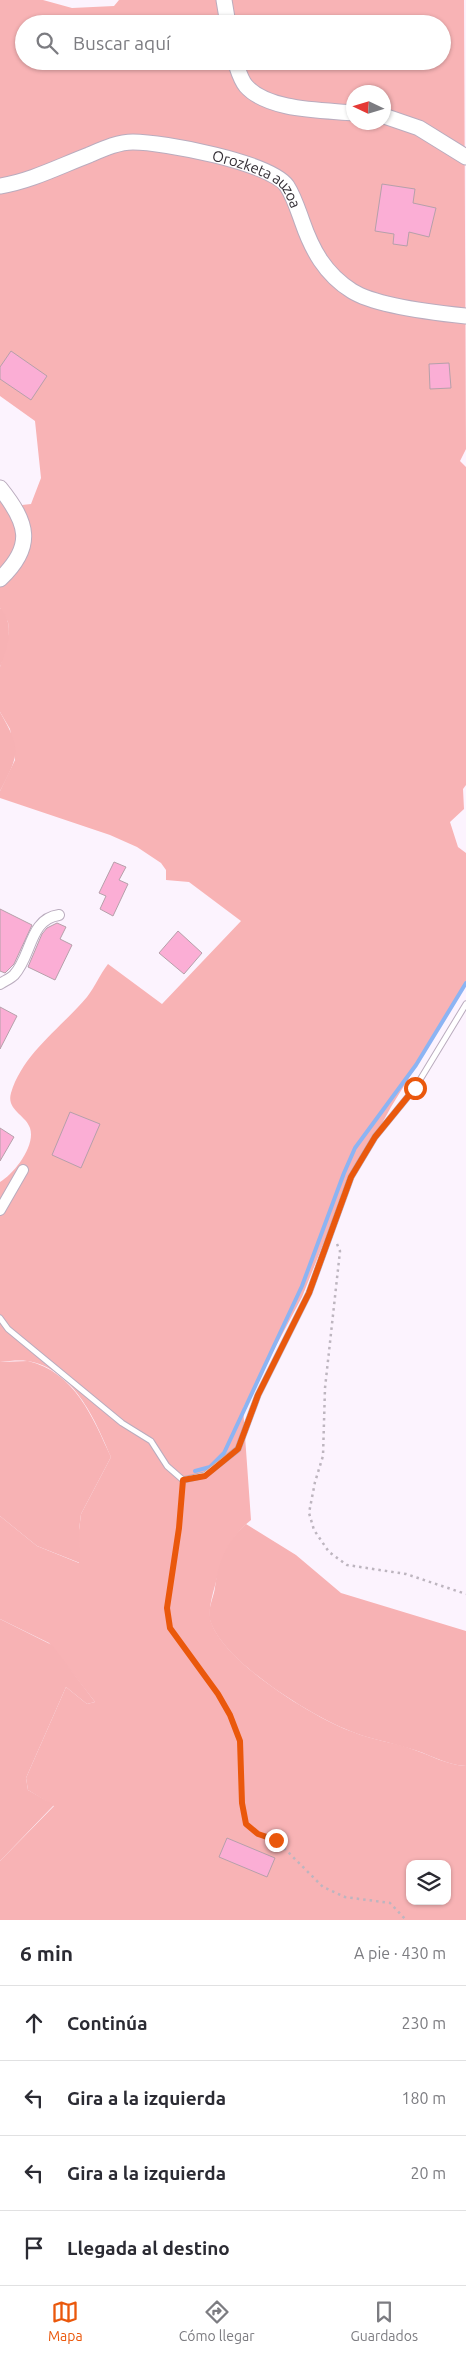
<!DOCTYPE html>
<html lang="es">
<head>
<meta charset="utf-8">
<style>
	:root { --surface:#fff; --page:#f2f2f3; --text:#2b2b33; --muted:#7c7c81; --line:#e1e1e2; --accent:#ea580c }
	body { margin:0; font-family:Ubuntu,sans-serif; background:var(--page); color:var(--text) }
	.controls { position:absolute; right:15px; bottom:15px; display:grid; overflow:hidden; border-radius:10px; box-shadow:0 1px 4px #0004 }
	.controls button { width:45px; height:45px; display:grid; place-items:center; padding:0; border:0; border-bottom:1px solid var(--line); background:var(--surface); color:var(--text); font:25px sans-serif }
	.compass { position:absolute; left:346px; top:85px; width:45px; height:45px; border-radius:50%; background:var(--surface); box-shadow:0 1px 4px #0004; rotate:274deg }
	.stop { position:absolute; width:15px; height:15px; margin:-11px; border:4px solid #ea580c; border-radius:50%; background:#fff }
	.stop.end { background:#ea580c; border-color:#fff; box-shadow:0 1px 5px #0008 }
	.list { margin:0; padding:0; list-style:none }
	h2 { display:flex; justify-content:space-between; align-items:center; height:65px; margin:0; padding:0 20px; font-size:21px }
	h2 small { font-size:16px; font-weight:400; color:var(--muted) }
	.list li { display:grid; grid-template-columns:32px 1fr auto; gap:15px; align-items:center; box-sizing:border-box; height:75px; padding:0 20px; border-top:1px solid var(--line) }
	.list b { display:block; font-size:19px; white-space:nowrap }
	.list em { font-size:16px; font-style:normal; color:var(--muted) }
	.icon { flex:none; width:28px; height:28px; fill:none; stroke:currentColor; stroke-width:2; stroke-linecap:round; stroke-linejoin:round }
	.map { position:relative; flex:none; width:466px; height:1920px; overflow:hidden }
	.search { position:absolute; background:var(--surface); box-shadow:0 1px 4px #0004; left:15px; right:15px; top:15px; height:55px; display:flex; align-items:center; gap:12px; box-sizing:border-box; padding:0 18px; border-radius:28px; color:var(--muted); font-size:19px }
	.sheet { height:365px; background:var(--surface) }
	nav { display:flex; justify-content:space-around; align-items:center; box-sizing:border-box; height:70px; border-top:1px solid var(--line); background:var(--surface); font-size:14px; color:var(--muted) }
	nav a { display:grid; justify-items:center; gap:2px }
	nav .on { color:var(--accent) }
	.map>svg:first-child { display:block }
	.green { fill:#f8b3b5; fill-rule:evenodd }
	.forest { fill:#f7b2b4 }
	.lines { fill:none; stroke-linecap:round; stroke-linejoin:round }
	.stream { stroke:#8cb4f3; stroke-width:4 }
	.building { fill:#fbaed5; stroke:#b6a0aa }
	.lane-casing { stroke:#baacbe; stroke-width:7 }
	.street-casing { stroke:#baacbe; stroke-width:12 }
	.secondary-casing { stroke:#baacbe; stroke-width:17 }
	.path { stroke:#bdb5bf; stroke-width:2.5; stroke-dasharray:2.5 4; stroke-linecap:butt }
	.lane { stroke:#fff; stroke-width:5 }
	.street { stroke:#fff; stroke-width:10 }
	.secondary { stroke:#fff; stroke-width:15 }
	.route { stroke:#ea580c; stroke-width:6 }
	.labels { text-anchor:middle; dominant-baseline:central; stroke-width:4.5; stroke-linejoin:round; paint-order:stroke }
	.street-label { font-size:15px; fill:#342f36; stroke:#fff }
</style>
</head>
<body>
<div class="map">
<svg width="466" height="1920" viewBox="0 0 466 1920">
	<rect width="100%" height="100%" fill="#fcf3fe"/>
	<!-- green -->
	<path class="green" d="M0,0H43L72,8L114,6L119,0H464L466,449L460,461L466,467V785L463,789L464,809L450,822L458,847L466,853V985L391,1107L342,1197L302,1297L243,1408L251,1520C231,1536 223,1554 217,1578C214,1590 207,1610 211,1622C225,1663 314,1718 353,1732C372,1740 393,1742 412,1749C430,1755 447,1765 466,1766V1920H0V1861L54,1806L28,1790L26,1778L66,1687L87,1704L95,1702L49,1643L0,1619V1516L37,1546L79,1563V1530L81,1514L111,1457C95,1419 73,1368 27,1361C19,1360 9,1361 0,1362V1182C14,1174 36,1146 30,1128C26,1115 6,1110 11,1093C23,1053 62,1027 87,997C95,987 100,974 108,964L162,1004L241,921L189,882L166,880V870L161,863L137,847L110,835L0,798V791L15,760L10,729L0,712V667L9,632L8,622L0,608V499L13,506L31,504L41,478L35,421L0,396ZM24,24H442V61H24ZM354,92H384V122H354ZM410,1864H447V1901H410Z"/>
	<!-- forest -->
	<path class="forest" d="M0,608C16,624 7,649 0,667Z
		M0,712C21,749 20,753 0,791Z
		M28,1361C75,1372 93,1418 111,1457L81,1514L79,1530L80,1563L37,1546L0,1516V1362Z
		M246,1524L296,1555L341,1593L466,1631V1766C445,1765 428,1753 408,1748C389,1742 369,1739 350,1731C311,1716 222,1661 210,1620C207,1609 214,1597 215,1587C219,1561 226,1542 246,1524Z
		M0,1619L52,1645L95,1702L87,1704L66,1687L26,1778L28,1790L54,1805L0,1861Z"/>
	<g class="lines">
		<!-- stream -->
		<path class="stream" d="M195,1471L210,1467L224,1453L302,1286L344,1173L355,1148L416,1065L466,983"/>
	</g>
	<!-- building -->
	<path class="building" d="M382,184L415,189L413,203L436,208L429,237L409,232L407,246L393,244L394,234L375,231Z
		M11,351L47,376L31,400L0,379V367Z
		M449,363L451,388L430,389L429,364Z
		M114,862L126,867L119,880L128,884L113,916L100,909L106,896L99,893Z
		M0,909L32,925L14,964L5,973L0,971Z
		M57,923L66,927L60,939L72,945L55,980L28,967L42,934L47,928Z
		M178,931L202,953L184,974L159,953Z
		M0,1007L17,1016L0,1049Z
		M70,1112L100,1124L81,1168L52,1155Z
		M0,1128L14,1137L0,1161Z
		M227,1838L275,1858L267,1877L219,1857Z"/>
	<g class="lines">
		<!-- lane casing -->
		<g class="lane-casing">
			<path id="lane" d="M0,1318L8,1329L122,1423L151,1441L167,1466L183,1480L205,1475L238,1449L258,1395L309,1293L351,1177L375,1137L415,1088L466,1004"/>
		</g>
		<!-- street casing -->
		<g class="street-casing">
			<path id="street" d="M0,984C4,981 10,979 14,975C32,956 29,919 59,915
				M0,1210L23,1170"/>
		</g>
		<!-- secondary casing -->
		<g class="secondary-casing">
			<g id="secondary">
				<path d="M224,0L228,24"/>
				<path d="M235,61C238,69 240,79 246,86C268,111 323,110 354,113"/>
				<path d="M384,116L419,128L466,157"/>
				<path id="s1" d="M0,186C31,181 60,166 89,155C103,149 118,142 133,142C163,142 270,162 287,186C294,197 298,210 302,221C312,250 325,274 352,291C376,306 436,313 466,316"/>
				<path d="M0,488C28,523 35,546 0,579"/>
			</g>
		</g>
		<!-- path -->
		<path class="path" d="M337,1244L340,1251L325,1388L323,1456L315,1482L309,1513L314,1530L329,1552L347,1565L406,1574L466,1594
			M182,1489L179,1529L167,1608L170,1628L218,1694L230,1715L240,1741L242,1803L246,1823L258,1834L276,1840L323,1887L345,1897L390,1903L406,1920"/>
		<!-- lane -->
		<use href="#lane" class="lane"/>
		<!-- street -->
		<use href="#street" class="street"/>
		<!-- secondary -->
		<use href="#secondary" class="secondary"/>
	</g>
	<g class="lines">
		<!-- route -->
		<path class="route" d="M276,1840L258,1834L246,1824L242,1803L240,1741L230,1715L218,1694L170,1628L167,1608L179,1528L183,1480L205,1476L238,1449L258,1395L309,1293L351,1177L375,1137L415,1088"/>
	</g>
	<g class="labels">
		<!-- street labels -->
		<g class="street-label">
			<text stroke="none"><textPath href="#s1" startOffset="274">Orozketa auzoa</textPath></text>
		</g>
	</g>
</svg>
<div class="controls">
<button><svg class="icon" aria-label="layers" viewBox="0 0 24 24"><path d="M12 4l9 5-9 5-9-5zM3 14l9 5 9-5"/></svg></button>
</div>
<svg class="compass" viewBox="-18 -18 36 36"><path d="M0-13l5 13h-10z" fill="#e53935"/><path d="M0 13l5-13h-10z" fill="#7c7c81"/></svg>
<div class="stop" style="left:415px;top:1088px"></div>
<div class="stop end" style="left:276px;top:1840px"></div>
<div class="search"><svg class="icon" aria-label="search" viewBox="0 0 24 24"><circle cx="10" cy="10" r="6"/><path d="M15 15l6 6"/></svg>Buscar aquí</div>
</div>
<section class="sheet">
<h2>6 min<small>A pie · 430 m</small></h2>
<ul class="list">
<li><svg class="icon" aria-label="ahead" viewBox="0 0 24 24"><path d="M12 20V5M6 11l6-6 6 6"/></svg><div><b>Continúa</b></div><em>230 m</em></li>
<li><svg class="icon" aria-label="left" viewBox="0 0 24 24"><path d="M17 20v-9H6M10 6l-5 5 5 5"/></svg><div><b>Gira a la izquierda</b></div><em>180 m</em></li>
<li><svg class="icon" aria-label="left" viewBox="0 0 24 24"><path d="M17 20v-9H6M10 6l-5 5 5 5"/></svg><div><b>Gira a la izquierda</b></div><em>20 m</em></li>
<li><svg class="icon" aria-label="arrive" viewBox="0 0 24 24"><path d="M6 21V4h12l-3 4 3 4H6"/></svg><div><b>Llegada al destino</b></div></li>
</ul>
</section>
<nav>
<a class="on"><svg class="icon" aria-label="map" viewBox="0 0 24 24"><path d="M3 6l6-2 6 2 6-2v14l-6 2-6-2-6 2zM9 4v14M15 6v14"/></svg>Mapa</a>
<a><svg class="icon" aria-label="directions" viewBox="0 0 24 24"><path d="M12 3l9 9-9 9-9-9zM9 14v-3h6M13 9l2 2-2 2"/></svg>Cómo llegar</a>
<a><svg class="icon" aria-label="saved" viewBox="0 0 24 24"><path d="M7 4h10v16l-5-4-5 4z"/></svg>Guardados</a>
</nav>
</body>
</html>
